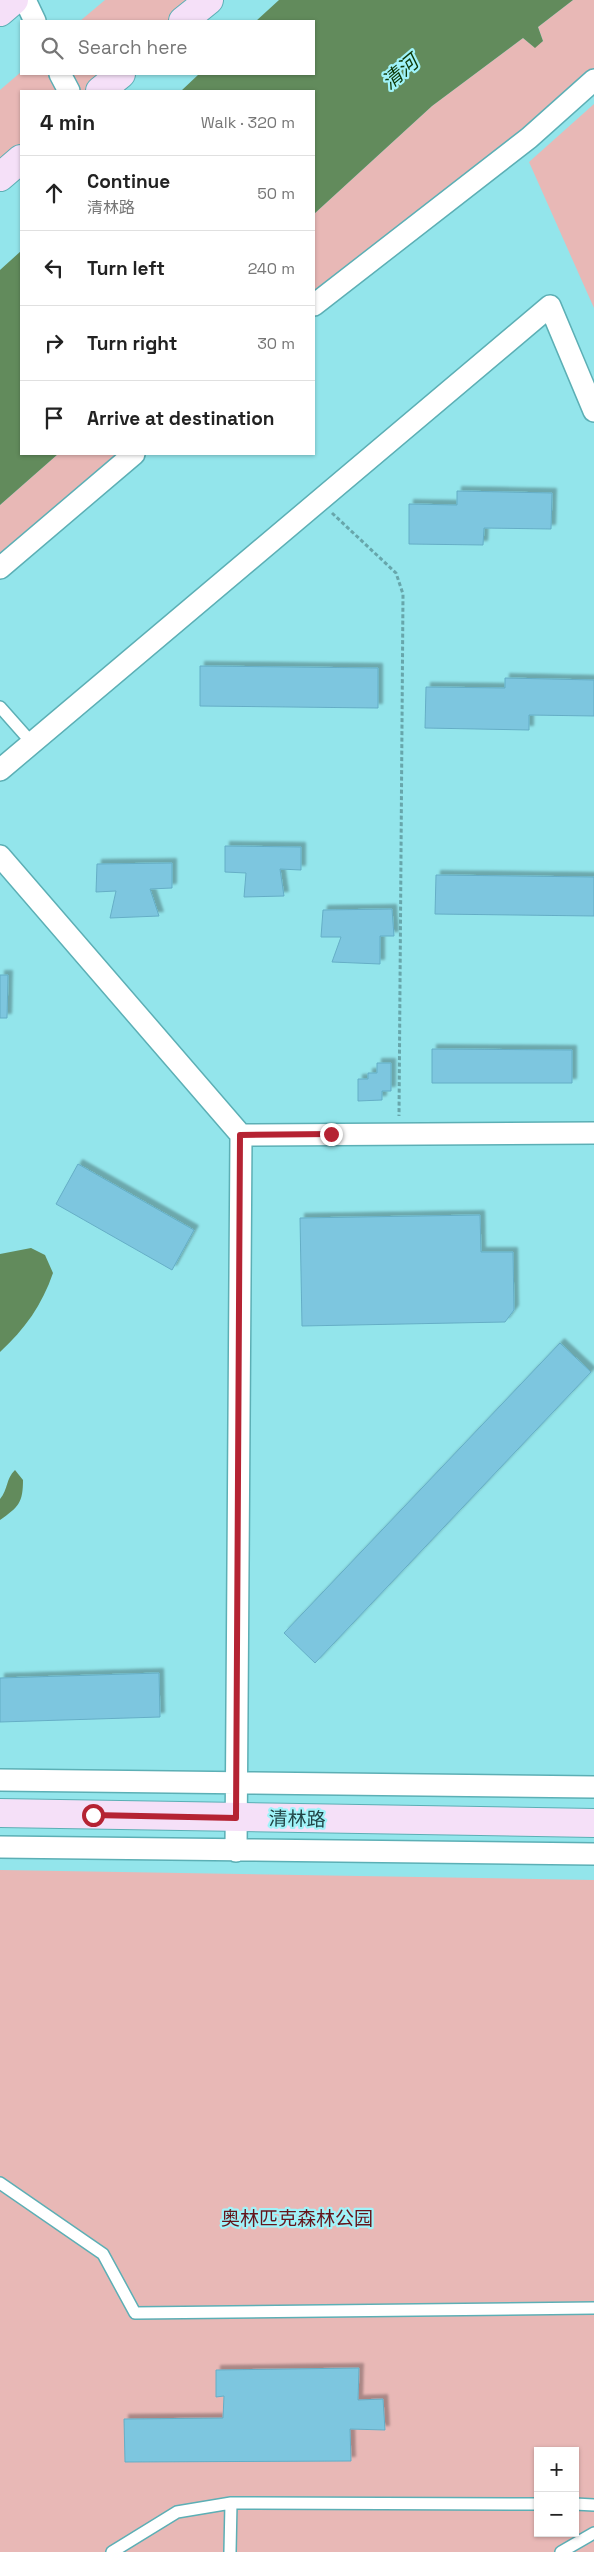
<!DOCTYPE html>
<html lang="en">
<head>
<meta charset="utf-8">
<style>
	:root { --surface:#fff; --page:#f2f2f2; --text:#222; --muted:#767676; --line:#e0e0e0 }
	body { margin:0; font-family:"Space Grotesk","Noto Sans SC",sans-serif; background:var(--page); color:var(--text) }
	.controls { position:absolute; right:15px; bottom:15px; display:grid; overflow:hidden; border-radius:0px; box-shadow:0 1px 4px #0004 }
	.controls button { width:45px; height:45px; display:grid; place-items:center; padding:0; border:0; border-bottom:1px solid var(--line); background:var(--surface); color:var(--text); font:25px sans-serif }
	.stop { position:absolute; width:15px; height:15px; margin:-11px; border:4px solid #b52333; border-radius:50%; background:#fff }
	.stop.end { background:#b52333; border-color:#fff; box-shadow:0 1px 5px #0008 }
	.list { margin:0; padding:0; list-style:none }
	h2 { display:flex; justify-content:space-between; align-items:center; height:65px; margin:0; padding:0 20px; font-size:21px }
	h2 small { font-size:16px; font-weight:400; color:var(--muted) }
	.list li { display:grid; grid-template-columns:32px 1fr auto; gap:15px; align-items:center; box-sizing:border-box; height:75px; padding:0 20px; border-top:1px solid var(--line) }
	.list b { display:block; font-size:19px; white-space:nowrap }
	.list p { margin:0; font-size:16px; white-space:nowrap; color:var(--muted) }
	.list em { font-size:16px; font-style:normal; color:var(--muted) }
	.icon { flex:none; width:28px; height:28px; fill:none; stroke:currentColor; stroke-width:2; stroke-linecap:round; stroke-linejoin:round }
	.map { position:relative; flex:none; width:594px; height:2552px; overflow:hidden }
	.search { position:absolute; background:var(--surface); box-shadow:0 1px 4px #0004; left:20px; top:20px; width:295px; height:55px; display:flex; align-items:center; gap:12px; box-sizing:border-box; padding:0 18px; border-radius:0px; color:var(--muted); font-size:19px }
	.panel { position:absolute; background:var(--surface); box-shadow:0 1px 4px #0004; left:20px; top:90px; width:295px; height:365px; border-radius:0px }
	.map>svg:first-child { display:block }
	.green { fill:#e8b8b6; fill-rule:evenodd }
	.water { fill:#628b5c }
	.building { fill:#7dc6df; stroke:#65aec6; filter:url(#shadow) }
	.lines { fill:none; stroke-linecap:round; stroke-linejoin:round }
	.lane-casing { stroke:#5cafb5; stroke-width:14 }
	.street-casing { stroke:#5cafb5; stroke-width:24 }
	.secondary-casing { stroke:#5cafb5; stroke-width:30 }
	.path { stroke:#67a6ab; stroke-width:3; stroke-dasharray:4 2.5; stroke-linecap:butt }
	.lane { stroke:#fff; stroke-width:11 }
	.street { stroke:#fff; stroke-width:21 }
	.secondary { stroke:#f5e0f8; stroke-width:28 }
	.route { stroke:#b52333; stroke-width:6 }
	.labels { text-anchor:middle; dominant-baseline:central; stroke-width:4.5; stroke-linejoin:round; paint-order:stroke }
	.street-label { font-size:19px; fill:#214446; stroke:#a0f3f9 }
	.park-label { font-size:19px; fill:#65151b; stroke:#a0f3f9 }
	.water-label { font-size:20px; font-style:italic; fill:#0d3908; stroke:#a0f3f9 }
</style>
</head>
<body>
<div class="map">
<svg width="594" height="2552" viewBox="0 0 594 2552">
	<defs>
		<filter id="shadow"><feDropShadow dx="4.5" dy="-4.5" stdDeviation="1" flood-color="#0004"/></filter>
	</defs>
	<rect width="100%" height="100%" fill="#93e5eb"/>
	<!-- green -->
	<path class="green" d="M105,0H193L168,21H80Z
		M573,0H594V80L314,305V214L432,106L523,38L534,47L543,41L538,27Z
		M21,72V74H106L85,91H21V145L0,163V90Z
		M594,104V308L529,162Z
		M58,454H134L0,568V505Z
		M0,1870L594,1880V2552H0ZM538,2451H575V2533H538Z"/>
	<!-- water -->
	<path class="water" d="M279,0H573L538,27L543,41L535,48L523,38L432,106L314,214V91H181L199,74H314V21H256Z
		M21,251V454H58L0,505V270Z
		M31,1248L45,1255L53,1273C42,1305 25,1329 0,1352V1254Z
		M15,1470L23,1480C23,1502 19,1507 0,1520V1499C8,1490 6,1478 15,1470Z"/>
	<!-- building -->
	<path class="building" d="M457,491L552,493L551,529L484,528L483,545L409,544V504L457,505Z
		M200,666L378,668V708L200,706Z
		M505,678L594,680V716L529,715V730L425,728L426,687L505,688Z
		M225,846L301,847V870L280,869L284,896L244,897L246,873L225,872Z
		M172,863V888L150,889L159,916L110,918L116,891L96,892L97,864Z
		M436,875L594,877V916L435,914Z
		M392,909L394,936H380V964L332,962L341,937H321L323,910Z
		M0,975H8L7,1018H0Z
		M432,1049L572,1050V1083H432Z
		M377,1063H391V1091H382V1100L358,1101V1079H368V1073H377Z
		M78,1164L194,1230L172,1270L56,1204Z
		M480,1215L481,1252H513L514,1310L505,1322L302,1326L300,1218Z
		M560,1343L591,1372L315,1663L284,1633Z
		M159,1673L160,1717L0,1722V1678Z
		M359,2368L358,2400L383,2399L385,2430L350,2429L351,2461L125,2462L124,2419L223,2418L224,2396L216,2397V2370Z"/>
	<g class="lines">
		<!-- lane casing -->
		<g class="lane-casing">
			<path id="lane" d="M0,707L32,743
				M0,2183L103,2254L135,2313L594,2308
				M575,2504L594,2505
				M112,2552L177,2512L231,2503L538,2504
				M230,2552L231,2503
				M561,2552L594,2533"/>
		</g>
		<!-- street casing -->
		<g class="street-casing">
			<path id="street" d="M25,0L35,21
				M60,74L69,91
				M314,305L529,138L594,80
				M0,568L134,454
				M0,770L550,306L594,411
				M0,856L241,1135L594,1133
				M0,1780L594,1787
				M0,1847L594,1854
				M236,1851L241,1135"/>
		</g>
		<!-- secondary casing -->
		<g class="secondary-casing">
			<path id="secondary" d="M0,12L14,0
				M183,21L209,0
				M100,91L121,74
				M0,177L21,159
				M0,1813L594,1823"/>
		</g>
		<!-- path -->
		<path class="path" d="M332,513L396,573L403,594L399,1116"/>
		<!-- lane -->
		<use href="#lane" class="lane"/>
		<!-- street -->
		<use href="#street" class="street"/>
		<!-- secondary -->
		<use href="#secondary" class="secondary"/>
	</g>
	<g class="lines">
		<!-- route -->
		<path class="route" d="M93,1815L236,1818L240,1135L331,1134"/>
	</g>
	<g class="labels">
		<!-- street labels -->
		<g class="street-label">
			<text transform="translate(297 1819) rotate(1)">清林路</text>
		</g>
		<!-- park labels -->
		<g class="park-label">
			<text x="297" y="2218">奥林匹克森林公园</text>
		</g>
		<!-- water labels -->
		<g class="water-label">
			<text transform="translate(400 72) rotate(-40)">清河</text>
		</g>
	</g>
</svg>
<div class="controls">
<button>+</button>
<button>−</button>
</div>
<div class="stop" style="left:93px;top:1815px"></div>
<div class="stop end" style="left:331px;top:1134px"></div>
<div class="search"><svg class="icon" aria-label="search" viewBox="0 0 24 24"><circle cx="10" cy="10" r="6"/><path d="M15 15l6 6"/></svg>Search here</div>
<section class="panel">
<h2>4 min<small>Walk · 320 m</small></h2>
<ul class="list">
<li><svg class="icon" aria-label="ahead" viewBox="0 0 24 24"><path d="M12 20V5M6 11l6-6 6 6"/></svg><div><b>Continue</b><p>清林路</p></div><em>50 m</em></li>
<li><svg class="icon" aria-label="left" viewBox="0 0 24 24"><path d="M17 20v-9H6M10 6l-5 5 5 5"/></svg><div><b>Turn left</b></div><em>240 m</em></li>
<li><svg class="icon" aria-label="right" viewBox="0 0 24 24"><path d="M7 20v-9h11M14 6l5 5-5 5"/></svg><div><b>Turn right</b></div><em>30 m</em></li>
<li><svg class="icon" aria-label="arrive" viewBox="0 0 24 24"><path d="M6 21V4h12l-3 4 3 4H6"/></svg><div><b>Arrive at destination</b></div></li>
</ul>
</section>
</div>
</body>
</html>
